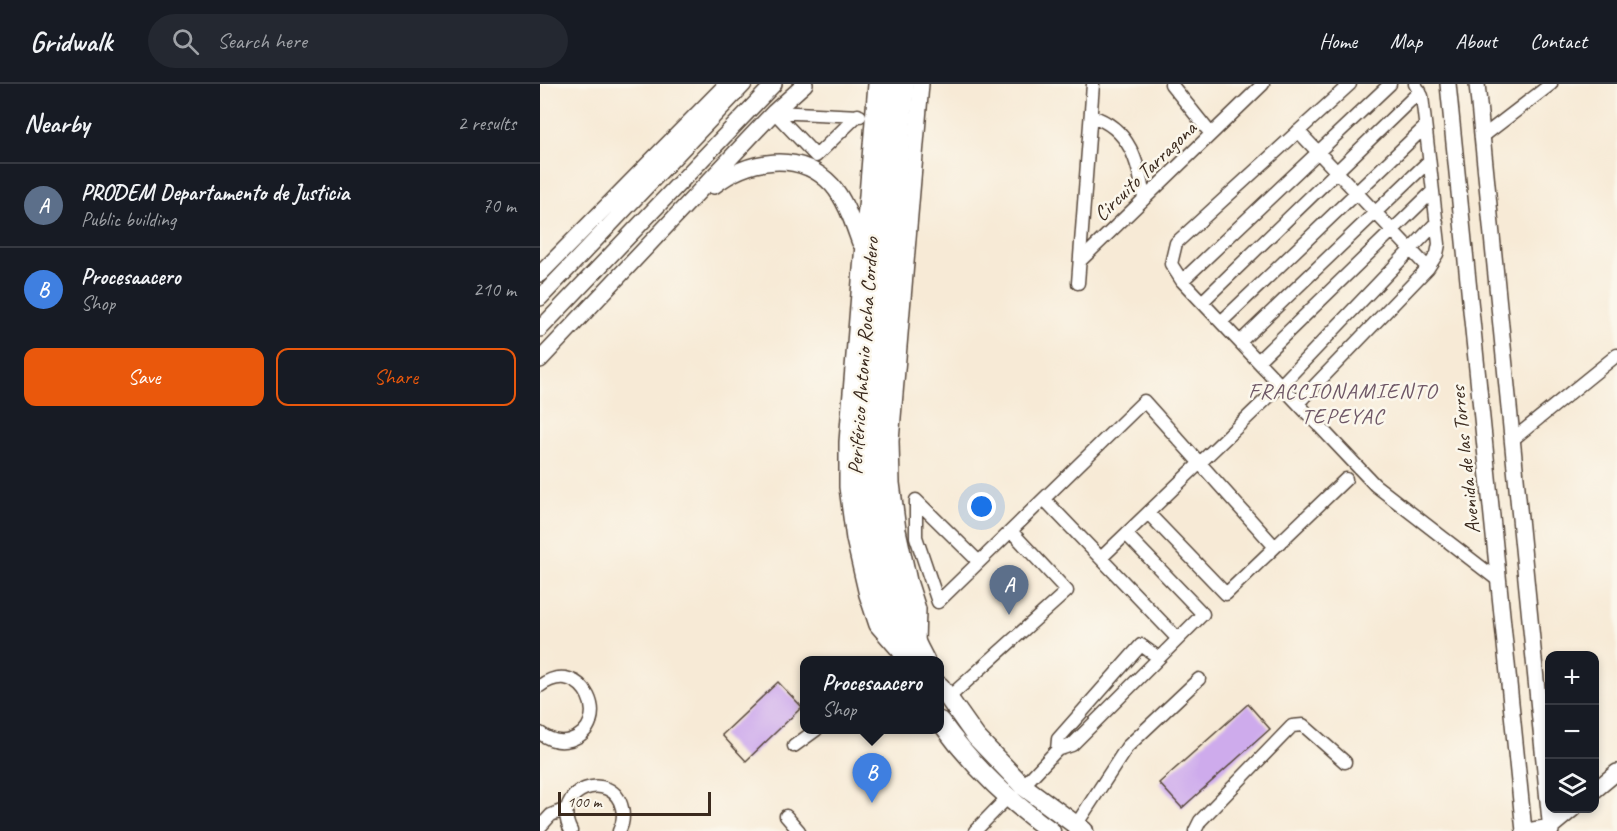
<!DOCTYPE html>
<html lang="en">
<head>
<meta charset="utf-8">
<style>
	:root { --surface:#171b24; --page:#242831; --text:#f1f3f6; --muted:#9ea1a6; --line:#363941; --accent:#ea580c }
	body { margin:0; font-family:Caveat,sans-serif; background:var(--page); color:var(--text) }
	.controls { position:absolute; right:18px; bottom:18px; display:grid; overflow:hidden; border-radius:12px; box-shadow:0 3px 9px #0003 }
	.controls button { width:54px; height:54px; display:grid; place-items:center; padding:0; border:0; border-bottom:2px solid var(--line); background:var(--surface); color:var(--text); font:30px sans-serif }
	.scale { position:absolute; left:18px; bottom:15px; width:153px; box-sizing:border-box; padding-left:6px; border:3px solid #3b2a1e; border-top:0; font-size:16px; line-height:21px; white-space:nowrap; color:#3b2a1e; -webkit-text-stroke:4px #fbf7ec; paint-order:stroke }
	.you { position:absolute; left:442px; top:423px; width:21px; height:21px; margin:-15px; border:4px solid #fff; border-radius:50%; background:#1a73e8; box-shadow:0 0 0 9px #1a73e833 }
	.badge { display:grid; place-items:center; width:39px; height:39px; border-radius:50%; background:var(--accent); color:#fff; font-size:20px; font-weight:700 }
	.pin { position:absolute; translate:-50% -50px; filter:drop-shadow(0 2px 3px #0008) }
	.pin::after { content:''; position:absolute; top:32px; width:21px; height:18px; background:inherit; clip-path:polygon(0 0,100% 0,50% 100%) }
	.popup { position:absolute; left:260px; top:572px; width:144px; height:78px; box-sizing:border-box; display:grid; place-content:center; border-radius:12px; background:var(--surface); filter:drop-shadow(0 2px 4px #0005); font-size:20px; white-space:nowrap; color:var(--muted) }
	.popup b { font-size:22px; color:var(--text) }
	.popup::after { content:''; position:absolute; left:50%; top:100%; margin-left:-12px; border:12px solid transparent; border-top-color:var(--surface) }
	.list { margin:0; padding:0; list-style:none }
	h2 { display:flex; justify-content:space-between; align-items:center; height:78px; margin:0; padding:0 24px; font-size:26px }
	h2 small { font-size:20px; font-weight:400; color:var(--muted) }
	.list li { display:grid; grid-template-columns:39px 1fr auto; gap:18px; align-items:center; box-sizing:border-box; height:84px; padding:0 24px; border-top:2px solid var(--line) }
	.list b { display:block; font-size:22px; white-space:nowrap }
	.list p { margin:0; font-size:20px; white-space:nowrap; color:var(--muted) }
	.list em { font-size:20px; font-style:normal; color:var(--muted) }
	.actions { display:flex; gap:12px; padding:18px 24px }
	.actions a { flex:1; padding:14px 0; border:2px solid var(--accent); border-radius:12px; text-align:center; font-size:21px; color:var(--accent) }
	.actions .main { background:var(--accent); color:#fff }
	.icon { flex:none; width:33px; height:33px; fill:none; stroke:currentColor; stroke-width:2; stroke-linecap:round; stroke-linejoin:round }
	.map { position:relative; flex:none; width:1077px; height:747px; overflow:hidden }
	header { display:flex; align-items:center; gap:36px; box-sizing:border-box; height:84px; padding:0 30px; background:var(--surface); border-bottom:2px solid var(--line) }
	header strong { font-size:28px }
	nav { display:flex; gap:33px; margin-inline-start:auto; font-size:21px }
	.search { width:420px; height:54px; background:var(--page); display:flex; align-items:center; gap:15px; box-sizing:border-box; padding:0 21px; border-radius:33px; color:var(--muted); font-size:22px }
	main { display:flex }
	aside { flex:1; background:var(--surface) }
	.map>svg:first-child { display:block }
	.building { fill:#ceabec }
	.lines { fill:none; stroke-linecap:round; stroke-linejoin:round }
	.minor-casing { stroke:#57473a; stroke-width:15 }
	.major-casing { stroke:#57473a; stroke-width:18 }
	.highway-casing { stroke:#57473a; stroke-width:21 }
	.minor { stroke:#fff; stroke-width:12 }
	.major { stroke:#fff; stroke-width:15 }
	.highway { stroke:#fff; stroke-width:18 }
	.labels { text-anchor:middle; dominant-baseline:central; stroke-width:5; stroke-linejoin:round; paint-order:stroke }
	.street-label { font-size:21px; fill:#3b2a1e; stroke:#fbf7ec }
	.neighbourhood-label { font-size:22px; letter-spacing:1.5px; fill:#6e5766; stroke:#fbf7ec }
</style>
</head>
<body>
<header>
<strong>Gridwalk</strong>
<div class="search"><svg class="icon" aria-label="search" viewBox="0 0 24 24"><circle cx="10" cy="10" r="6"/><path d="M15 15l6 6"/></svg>Search here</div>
<nav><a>Home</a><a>Map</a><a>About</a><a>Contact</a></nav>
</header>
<main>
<aside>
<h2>Nearby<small>2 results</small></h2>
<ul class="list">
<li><span class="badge" style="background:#5c6f8a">A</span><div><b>PRODEM Departamento de Justicia</b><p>Public building</p></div><em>70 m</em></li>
<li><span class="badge" style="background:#3f7fe0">B</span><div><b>Procesaacero</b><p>Shop</p></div><em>210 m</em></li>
</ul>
<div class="actions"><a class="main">Save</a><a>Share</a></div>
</aside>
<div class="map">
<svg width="1077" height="747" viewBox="0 0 1077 747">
	<rect width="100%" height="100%" fill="#fbf7ec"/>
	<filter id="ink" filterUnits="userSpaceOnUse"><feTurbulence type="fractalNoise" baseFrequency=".0167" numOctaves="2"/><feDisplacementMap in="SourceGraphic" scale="12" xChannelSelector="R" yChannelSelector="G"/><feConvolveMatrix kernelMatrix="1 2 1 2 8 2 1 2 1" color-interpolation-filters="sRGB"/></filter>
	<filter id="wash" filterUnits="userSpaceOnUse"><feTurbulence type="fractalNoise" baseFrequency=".008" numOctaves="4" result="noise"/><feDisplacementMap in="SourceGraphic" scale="24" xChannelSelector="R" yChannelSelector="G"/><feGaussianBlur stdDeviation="1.35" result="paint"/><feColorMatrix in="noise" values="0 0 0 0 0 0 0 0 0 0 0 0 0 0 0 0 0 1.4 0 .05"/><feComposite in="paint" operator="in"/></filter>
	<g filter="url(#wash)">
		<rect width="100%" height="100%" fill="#f7ead6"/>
		<g id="blocks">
			<!-- building -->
			<path class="building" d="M238,598L262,623L206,677L182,651Z
				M708,620L730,645L642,724L619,699Z"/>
		</g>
	</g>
	<g filter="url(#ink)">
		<use href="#blocks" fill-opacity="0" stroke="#57473a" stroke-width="1.5"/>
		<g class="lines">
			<!-- minor casing -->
			<g class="minor-casing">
				<path id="minor" d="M631,0L671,50
					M810,0L636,159L631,180L642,197L835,401L959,497
					M234,28L276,72L318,31
					M234,28L320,32
					M551,32C590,44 599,79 604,115
					M758,47L888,184
					M942,53L1011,0
					M540,177L723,0
					M642,197L850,0
					M538,199L553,0
					M662,218L880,7
					M681,238L885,43
					M700,258L889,77
					M718,277L893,107
					M758,319L888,184L897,170L899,160L882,12L875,0
					M972,356L1077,271
					M504,415L638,555
					M376,416V453L398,518L604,317L735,463
					M376,416L439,478
					M608,429L686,510L806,395
					M561,474L741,301L897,138
					M0,602C43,570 75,642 30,656C19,659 9,656 0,649
					M407,615L527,507L471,447
					M254,662L276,646
					M517,666L518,655L601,561L619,574
					M483,702L517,666L532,661L663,530L586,450
					M246,732L259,747
					M536,741L587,663L659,595
					M0,743L11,731L26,725
					M31,747C9,705 73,684 82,724C84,733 83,740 79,747
					M435,747L467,714
					M655,747L660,737L752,642L763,641L805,678"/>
			</g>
			<!-- major casing -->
			<g class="major-casing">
				<path id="major" d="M336,0L307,358V403L314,455L327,511L337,541L357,564
					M908,0L984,747
					M937,0L1011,747
					M174,102C208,75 259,66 292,101C306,117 313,140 320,159
					M0,190L187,0
					M0,214L204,0
					M0,245L234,0
					M0,276L234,28L265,0
					M377,559L378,525L369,497L358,446L352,399L351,357L381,0
					M1054,707L1077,688
					M987,747L1011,743L1034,724"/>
			</g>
			<!-- highway casing -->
			<g class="highway-casing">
				<path id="highway" d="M351,0L321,358C321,429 332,513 366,576
					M365,0L336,357C338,433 348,509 385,576
					M400,602L436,653L483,702L544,747
					M400,637C431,680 467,716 511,747"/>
			</g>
			<!-- minor -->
			<use href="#minor" class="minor"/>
			<!-- major -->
			<use href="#major" class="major"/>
			<!-- highway -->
			<use href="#highway" class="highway"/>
		</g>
	</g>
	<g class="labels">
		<!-- street labels -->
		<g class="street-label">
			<text transform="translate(605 87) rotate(-44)">Circuito Tarragona</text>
			<text transform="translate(323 272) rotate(-86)">Periférico Antonio Rocha Cordero</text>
			<text transform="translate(925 376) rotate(-96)">Avenida de las Torres</text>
		</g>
		<!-- neighbourhood labels -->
		<g class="neighbourhood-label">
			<text x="803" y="307">FRACCIONAMIENTO<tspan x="803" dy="25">TEPEYAC</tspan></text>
		</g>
	</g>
</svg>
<div class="controls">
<button>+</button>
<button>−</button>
<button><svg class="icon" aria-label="layers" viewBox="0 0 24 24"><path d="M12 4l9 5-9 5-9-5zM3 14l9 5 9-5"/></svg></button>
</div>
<div class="scale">100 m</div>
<div class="you"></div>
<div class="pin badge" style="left:469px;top:531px;background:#5c6f8a">A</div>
<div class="pin badge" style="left:332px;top:719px;background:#3f7fe0">B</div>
<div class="popup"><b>Procesaacero</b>Shop</div>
</div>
</main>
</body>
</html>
